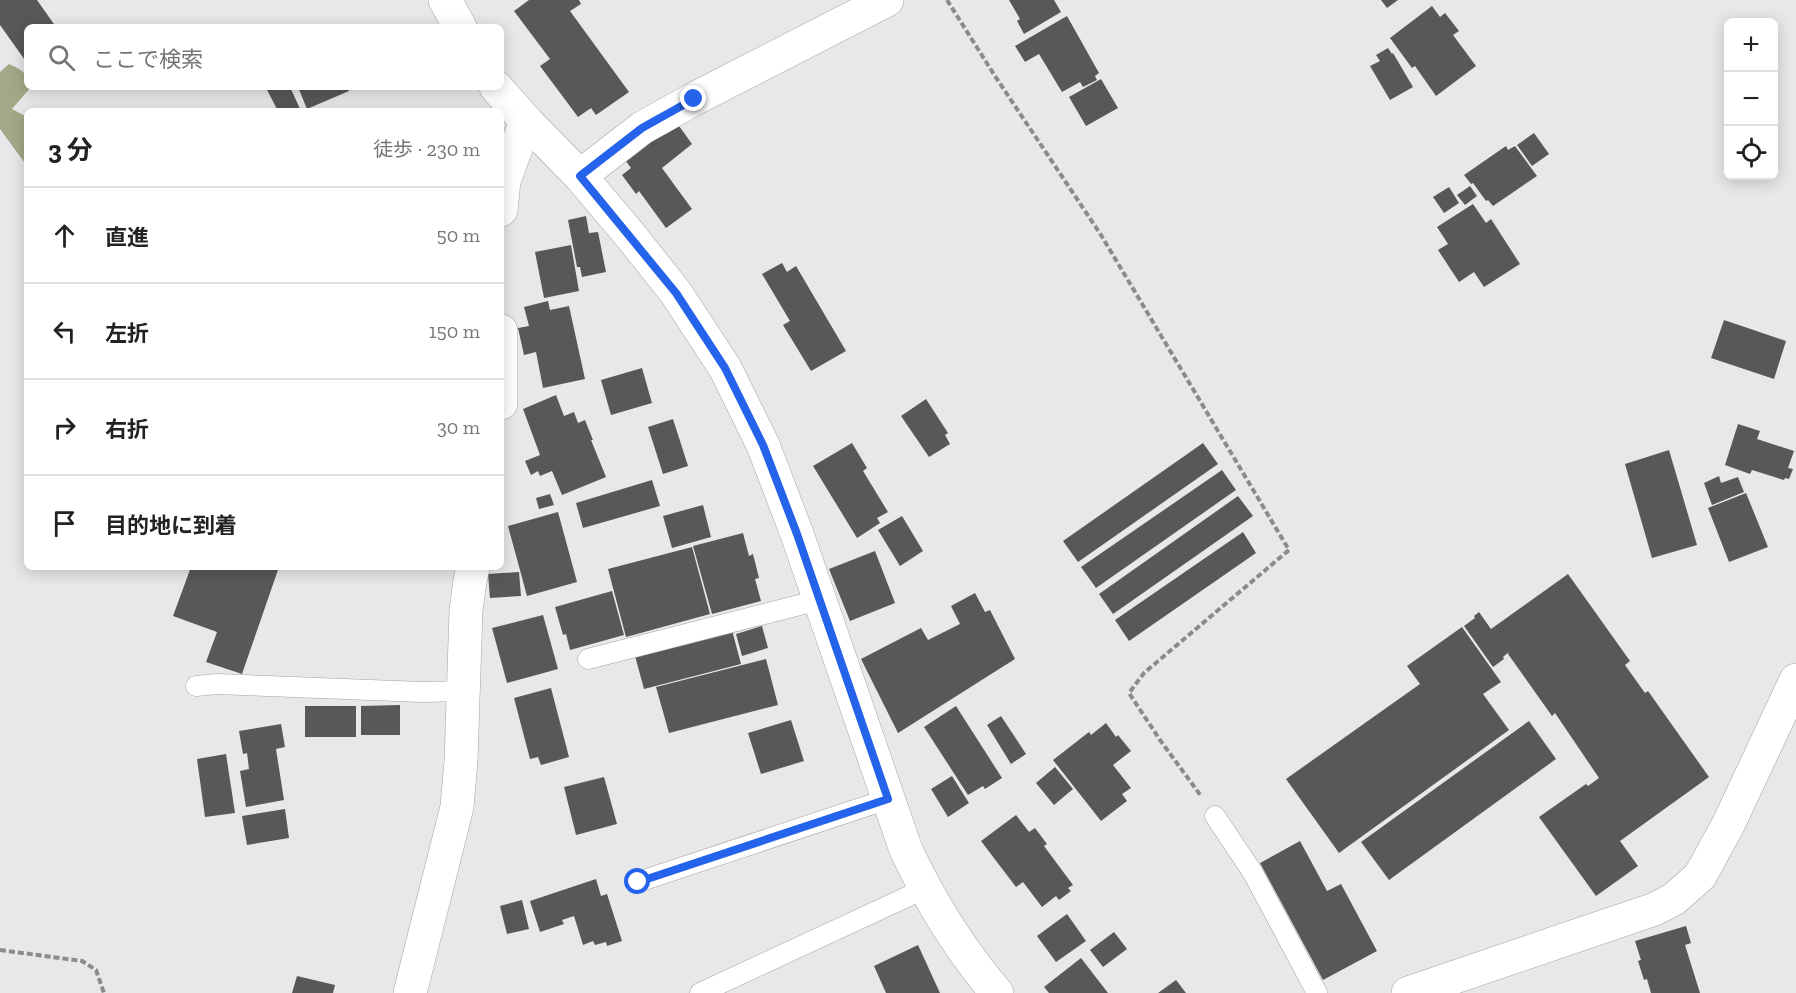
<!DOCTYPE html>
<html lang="ja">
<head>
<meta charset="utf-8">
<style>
	:root { --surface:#fff; --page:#f6f6f6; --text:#222; --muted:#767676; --line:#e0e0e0 }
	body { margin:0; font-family:"Zilla Slab","Noto Sans JP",serif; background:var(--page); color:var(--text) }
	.controls { position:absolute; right:18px; top:18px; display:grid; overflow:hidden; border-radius:9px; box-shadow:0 3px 15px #0003 }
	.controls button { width:54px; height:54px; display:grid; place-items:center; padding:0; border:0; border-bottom:2px solid var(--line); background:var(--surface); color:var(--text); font:30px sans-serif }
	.stop { position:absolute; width:18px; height:18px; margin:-14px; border:4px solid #2563eb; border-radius:50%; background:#fff }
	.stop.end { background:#2563eb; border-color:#fff; box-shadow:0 2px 6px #0008 }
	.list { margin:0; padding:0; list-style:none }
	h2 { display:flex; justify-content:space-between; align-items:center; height:78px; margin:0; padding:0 24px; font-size:26px }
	h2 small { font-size:20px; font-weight:400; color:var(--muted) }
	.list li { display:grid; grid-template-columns:39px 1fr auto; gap:18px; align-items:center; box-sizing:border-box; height:96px; padding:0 24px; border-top:2px solid var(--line) }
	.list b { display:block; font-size:22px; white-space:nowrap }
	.list em { font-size:20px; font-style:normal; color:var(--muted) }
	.icon { flex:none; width:33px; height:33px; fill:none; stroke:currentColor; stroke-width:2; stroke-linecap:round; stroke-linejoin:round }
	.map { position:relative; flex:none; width:1796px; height:993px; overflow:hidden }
	.search { position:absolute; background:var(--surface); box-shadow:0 3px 15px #0003; left:24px; top:24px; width:480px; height:66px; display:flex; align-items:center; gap:15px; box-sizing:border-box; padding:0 21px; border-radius:9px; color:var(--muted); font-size:22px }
	.panel { position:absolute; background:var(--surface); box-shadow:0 3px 15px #0003; left:24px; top:108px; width:480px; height:462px; border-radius:9px }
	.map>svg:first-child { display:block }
	.forest { fill:#a5a888 }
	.building { fill:#58585a }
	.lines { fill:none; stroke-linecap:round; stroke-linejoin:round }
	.service-casing { stroke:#a3a3a5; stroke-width:21 }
	.minor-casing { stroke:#a3a3a5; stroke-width:34 }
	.tertiary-casing { stroke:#a3a3a5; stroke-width:34 }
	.path { stroke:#8b8b8c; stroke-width:4; stroke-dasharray:6 3; stroke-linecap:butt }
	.service { stroke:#fff; stroke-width:20 }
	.minor { stroke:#fff; stroke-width:33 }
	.tertiary { stroke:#fff; stroke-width:33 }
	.route { stroke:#2563eb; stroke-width:8 }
</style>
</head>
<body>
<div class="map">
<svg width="1796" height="993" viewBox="0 0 1796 993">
	<rect width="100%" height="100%" fill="#e8e8ea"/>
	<!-- forest -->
	<path class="forest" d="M9,64C23,71 27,71 27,87H31L12,109L27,117V166L0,129V72Z"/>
	<!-- building -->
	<path class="building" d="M0,0H37L56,27H27V63L0,25Z
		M529,0H579L581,4L570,11L629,92L596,115L591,108L578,117L540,66L550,59L514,11Z
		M1009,0H1054L1061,12L1024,34L1017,21L1020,19Z
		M1381,0H1398L1387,8Z
		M1432,6L1440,17L1445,13L1459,31L1453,35L1476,66L1436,96L1415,66L1412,68L1390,38Z
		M1067,16L1099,73L1095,76L1097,80L1083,87L1080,82L1062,92L1039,54L1025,62L1015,46Z
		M1388,48L1392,54L1393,53L1413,87L1390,100L1370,66L1380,61L1376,55Z
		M1101,79L1118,108L1086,126L1069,97Z
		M290,87L301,111H278L266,88Z
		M298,87H347L349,91L307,109Z
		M674,119L692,144L662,168L692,209L666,228L639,191L636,194L622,175L631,168L623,157Z
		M1534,133L1549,154L1532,166L1517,145Z
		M1506,146L1508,150L1515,146L1537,176L1493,206L1488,200L1486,201L1473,183L1471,184L1464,175Z
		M1470,186L1477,196L1465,205L1457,195Z
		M1449,187L1459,203L1444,213L1433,197Z
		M1473,204L1486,223L1491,219L1520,264L1484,287L1474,272L1459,282L1438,250L1448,244L1437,227Z
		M586,216L589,233L598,232L606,272L582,277L580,267H577L568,220Z
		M571,245L579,291L544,298L535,252Z
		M782,263L787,272L796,266L846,351L811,371L783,325L790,321L762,274Z
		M548,301L550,310L569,306L585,379L543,388L536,352L524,355L518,328L529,326L524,307Z
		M1724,320L1786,341L1774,379L1711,358Z
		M642,368L652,403L611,415L601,380Z
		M556,395L564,416L574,412L578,423L585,420L593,440H591L606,477L562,495L552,471L540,476L538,471L531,475L525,461L540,455L523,409Z
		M926,399L948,433L945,435L950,444L929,457L901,416Z
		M673,419L688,466L663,474L648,427Z
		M1738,424L1760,431L1757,439L1794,451L1788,468L1793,469L1789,479L1785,478L1784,480L1752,470L1750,474L1725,465Z
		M852,443L867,468L863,471L888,512L877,518L880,523L857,538L813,466Z
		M1203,443L1218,464L1078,562L1063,541Z
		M1669,450L1697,545L1652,558L1625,464Z
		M1222,470L1236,490L1096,588L1081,567Z
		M1719,476L1721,483L1738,477L1744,492L1712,505L1704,483Z
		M652,480L660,506L583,528L576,503Z
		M1746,493L1768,547L1729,562L1708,508Z
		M550,494L554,505L539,509L536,498Z
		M1238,496L1253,516L1113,614L1099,594Z
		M703,505L711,537L672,548L663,516Z
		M558,512L577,582L527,596L508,526Z
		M902,516L923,551L900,566L878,530Z
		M1243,532L1256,553L1129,641L1115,620Z
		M743,533L749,556L753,554L759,578L755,579L761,601L712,614L693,546Z
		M692,547L710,614L626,637L608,569Z
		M875,551L895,603L850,621L829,569Z
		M191,567H279L242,674L206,662L217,632L173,616Z
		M519,572L521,596L490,598L488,574Z
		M1568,574L1630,661L1625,665L1645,693L1648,691L1709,777L1620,841L1638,866L1596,896L1539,817L1586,784L1588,786L1599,778L1555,713L1552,716L1508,654L1509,652L1503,657L1504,659L1493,667L1464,626L1475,618L1474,616L1479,612L1491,629Z
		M612,591L624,635L570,650L566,634L563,635L555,607Z
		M975,593L985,612L990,610L1015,659L898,733L861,659L921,628L928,640L960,624L951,606Z
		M543,615L558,669L507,683L492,628Z
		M762,626L768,648L742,656L736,634Z
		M1462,627L1501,682L1483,694L1509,730L1339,853L1286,779L1420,684L1407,666Z
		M732,630L741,664L644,689L635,656Z
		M766,659L778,705L669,733L656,687Z
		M551,688L569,757L541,765L538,757L530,759L514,698Z
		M400,705V735H361V706Z
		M305,706H356V737H305Z
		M956,706L1002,778L985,789L983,786L968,795L924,727Z
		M1001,716L1026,754L1011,764L987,725Z
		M791,720L804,761L761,774L748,733Z
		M1529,721L1556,759L1389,880L1361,842Z
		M1106,723L1116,737L1118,735L1131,751L1113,765L1131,788L1122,794L1127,801L1101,821L1053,760L1089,732L1091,735Z
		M281,724L285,747L276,749L284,800L246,807L240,771L249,769L247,753L243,754L239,731Z
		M226,754L235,813L205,817L197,759Z
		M1055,767L1073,789L1054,805L1036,783Z
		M952,776L969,803L948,817L931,789Z
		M604,777L617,824L576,835L564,787Z
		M285,809L289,838L247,845L242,816Z
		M1016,815L1029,832L1035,828L1047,844L1044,846L1073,885L1068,888L1071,891L1059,900L1056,896L1042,907L1023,882L1016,887L981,841Z
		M1300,841L1327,891L1341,884L1377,951L1323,980L1260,863Z
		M596,879L601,896L607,894L622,941L607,946L606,942L595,945L593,941L583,945L574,916L562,920L564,924L540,932L530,901Z
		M522,900L529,929L507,934L500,906Z
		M1067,914L1086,941L1056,962L1037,936Z
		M1686,926L1691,943L1685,945L1700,993H1651L1647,979L1644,980L1638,961L1641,960L1635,941Z
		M1114,932L1127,949L1103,967L1090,950Z
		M918,945L940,993H886L874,966Z
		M1081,958L1108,993H1049L1044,987Z
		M297,976L335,985L333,993H292Z
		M1176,980L1186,993H1158Z"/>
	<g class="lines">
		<!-- service casing -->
		<g class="service-casing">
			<path id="service" d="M588,659L819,600
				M196,686L217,684L422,692L463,691
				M1215,816L1253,873L1317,993
				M638,882L888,799
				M700,993L924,889"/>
		</g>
		<!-- minor casing -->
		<g class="minor-casing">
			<path id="minor" d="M580,176L642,128L694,99L887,0
				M501,210L504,181L526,121
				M501,331V403
				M410,993L457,807L461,761L466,610L470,581L473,567
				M1408,993L1655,909L1674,899L1700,876L1728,825L1796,680"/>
		</g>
		<!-- tertiary casing -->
		<g class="tertiary-casing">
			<path id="tertiary" d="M445,0L460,27
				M496,87L526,121L580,176L630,235L676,293L725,368L763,445L797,534L906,850C930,901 960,950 997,993"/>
		</g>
		<!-- path -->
		<path class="path" d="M947,0L995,76L1101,235L1289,550L1144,673L1129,693L1160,740L1201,796
			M0,950L82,961L96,970L104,993"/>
		<!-- service -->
		<use href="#service" class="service"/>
		<!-- minor -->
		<use href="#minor" class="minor"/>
		<!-- tertiary -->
		<use href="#tertiary" class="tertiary"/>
	</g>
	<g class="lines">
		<!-- route -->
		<path class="route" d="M638,882L888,799L797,534L763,445L725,368L676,293L580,176L642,128L694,99"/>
	</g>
</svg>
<div class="controls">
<button>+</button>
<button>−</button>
<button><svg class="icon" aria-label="locate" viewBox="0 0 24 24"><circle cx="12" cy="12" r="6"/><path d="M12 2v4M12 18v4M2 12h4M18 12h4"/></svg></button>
</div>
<div class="stop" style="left:638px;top:882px"></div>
<div class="stop end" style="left:694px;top:99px"></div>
<div class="search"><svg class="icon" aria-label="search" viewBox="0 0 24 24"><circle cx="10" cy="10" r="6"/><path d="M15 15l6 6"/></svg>ここで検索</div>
<section class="panel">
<h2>3 分<small>徒歩 · 230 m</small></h2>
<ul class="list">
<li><svg class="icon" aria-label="ahead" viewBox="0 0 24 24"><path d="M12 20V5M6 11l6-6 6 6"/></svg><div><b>直進</b></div><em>50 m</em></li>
<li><svg class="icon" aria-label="left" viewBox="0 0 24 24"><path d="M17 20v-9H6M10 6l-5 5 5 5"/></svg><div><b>左折</b></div><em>150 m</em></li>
<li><svg class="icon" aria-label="right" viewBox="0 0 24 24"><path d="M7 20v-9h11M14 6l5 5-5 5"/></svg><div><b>右折</b></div><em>30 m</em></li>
<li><svg class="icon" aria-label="arrive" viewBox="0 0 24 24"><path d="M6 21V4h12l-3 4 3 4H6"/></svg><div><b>目的地に到着</b></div></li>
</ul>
</section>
</div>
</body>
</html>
